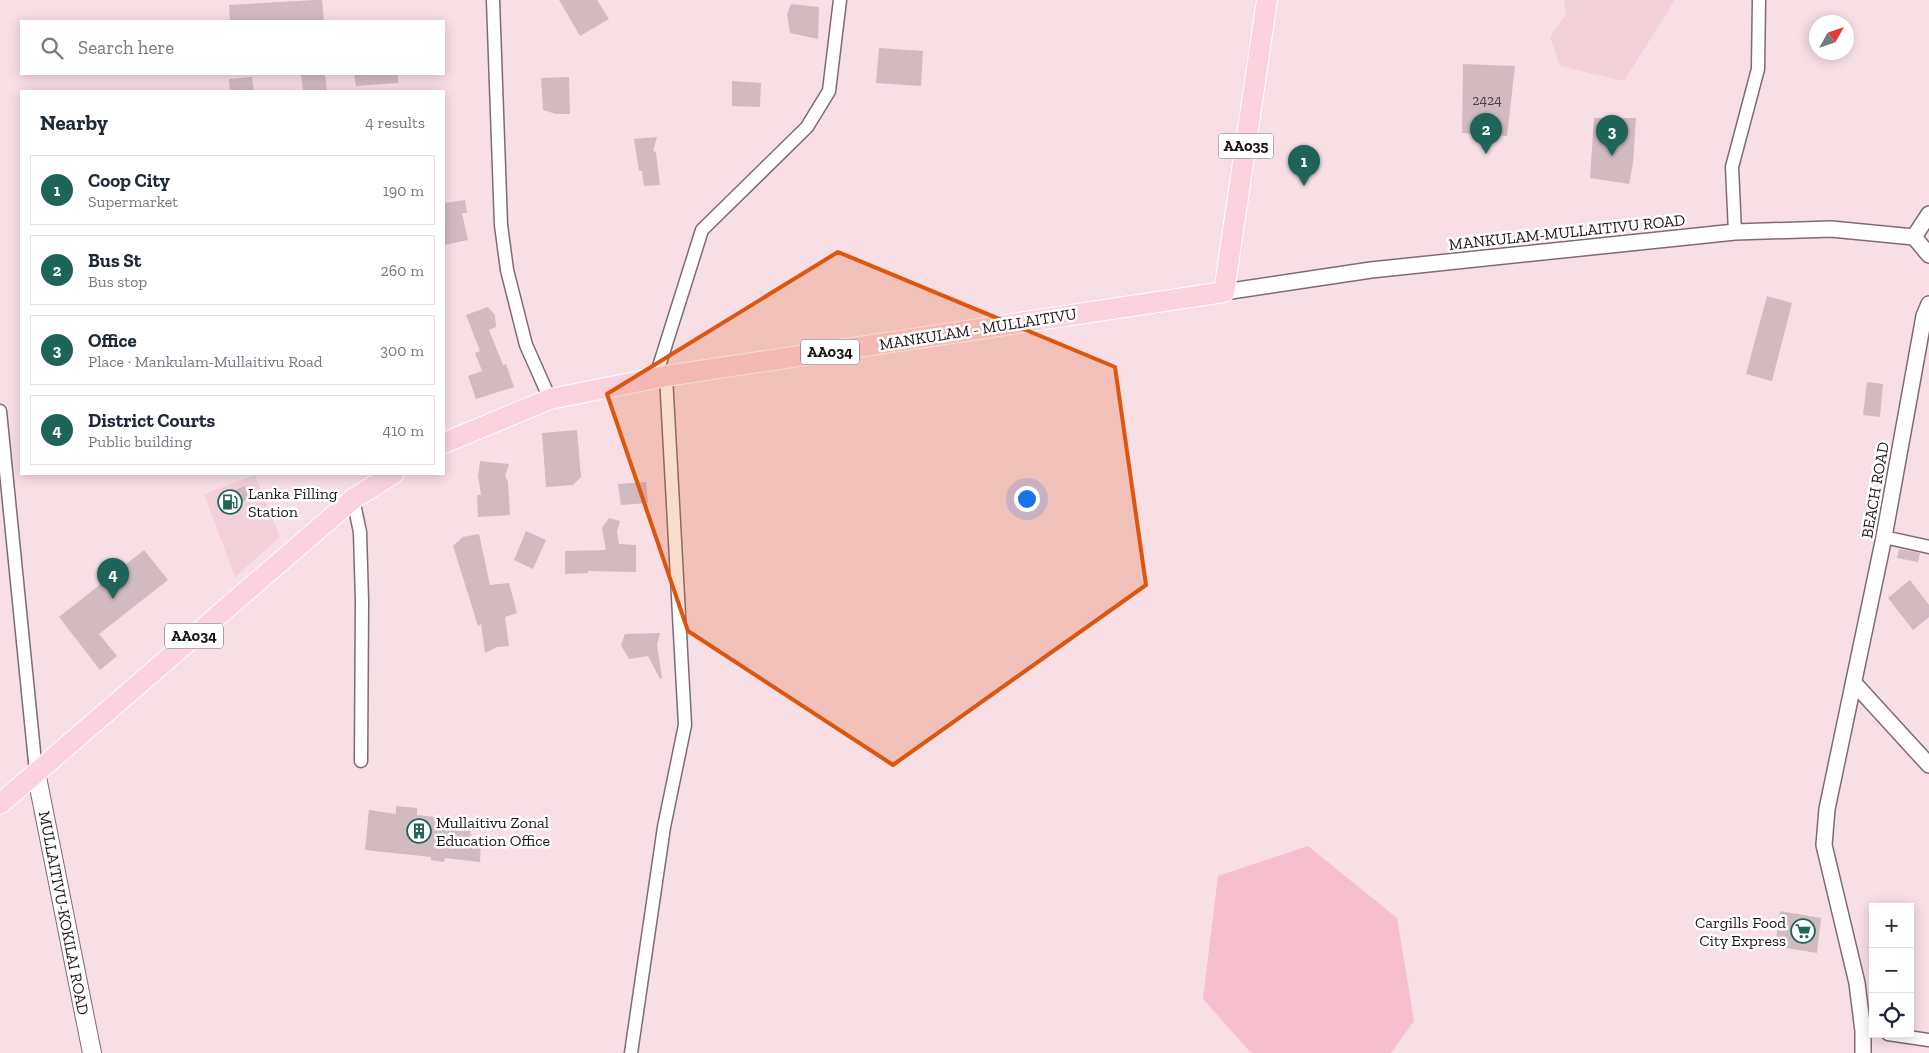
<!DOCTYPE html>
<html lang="en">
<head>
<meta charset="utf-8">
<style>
	:root { --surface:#fff; --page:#f2f2f3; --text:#1f2937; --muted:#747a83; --line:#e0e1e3; --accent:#1e6458 }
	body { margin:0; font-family:"Zilla Slab",serif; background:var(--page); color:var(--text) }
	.controls { position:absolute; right:15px; bottom:15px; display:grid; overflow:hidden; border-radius:0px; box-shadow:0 2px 12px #0003 }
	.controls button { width:45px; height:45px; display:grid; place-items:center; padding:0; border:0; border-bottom:1px solid var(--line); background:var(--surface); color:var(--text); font:25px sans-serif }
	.compass { position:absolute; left:1809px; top:15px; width:45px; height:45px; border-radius:50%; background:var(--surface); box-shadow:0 2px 12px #0003; rotate:50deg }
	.you { position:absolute; left:1026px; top:498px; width:18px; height:18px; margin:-12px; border:4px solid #fff; border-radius:50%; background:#1a73e8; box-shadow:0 0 0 8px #1a73e833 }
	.badge { display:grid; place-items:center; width:32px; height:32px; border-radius:50%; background:var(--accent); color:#fff; font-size:16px; font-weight:700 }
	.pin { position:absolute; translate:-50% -41px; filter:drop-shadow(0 1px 2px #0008) }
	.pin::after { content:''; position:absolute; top:26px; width:18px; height:15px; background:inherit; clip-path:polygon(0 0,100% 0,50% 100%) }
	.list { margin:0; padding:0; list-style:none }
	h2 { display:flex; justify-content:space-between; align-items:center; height:65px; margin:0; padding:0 20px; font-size:21px }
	h2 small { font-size:16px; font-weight:400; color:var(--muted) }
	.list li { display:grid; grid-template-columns:32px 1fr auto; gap:15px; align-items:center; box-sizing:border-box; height:70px; margin:0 10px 10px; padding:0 10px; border:1px solid var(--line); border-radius:0px }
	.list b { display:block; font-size:19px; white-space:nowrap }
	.list p { margin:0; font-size:16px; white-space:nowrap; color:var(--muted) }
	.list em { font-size:16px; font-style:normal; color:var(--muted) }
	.icon { flex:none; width:28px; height:28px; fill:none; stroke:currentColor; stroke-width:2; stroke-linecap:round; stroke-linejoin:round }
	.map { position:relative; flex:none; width:1929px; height:1053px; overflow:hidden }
	.search { position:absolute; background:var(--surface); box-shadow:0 2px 12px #0003; left:20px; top:20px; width:425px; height:55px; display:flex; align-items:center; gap:12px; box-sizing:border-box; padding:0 18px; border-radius:0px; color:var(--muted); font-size:19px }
	.panel { position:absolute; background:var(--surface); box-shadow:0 2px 12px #0003; left:20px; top:90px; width:425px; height:385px; border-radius:0px }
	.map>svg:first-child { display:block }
	.built { fill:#f2d0da }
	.green { fill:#f7bed0 }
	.building { fill:#d2bac1 }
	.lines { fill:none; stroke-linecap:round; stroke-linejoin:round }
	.minor-casing { stroke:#816b72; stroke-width:15 }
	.tertiary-casing { stroke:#816b72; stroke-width:18 }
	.secondary-casing { stroke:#816b72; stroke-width:20 }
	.trunk-casing { stroke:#fff; stroke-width:22 }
	.minor { stroke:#fff; stroke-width:12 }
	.tertiary { stroke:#fff; stroke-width:15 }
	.secondary { stroke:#fff; stroke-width:18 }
	.trunk { stroke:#fcd2df; stroke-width:20 }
	.marked { fill:#de560d; fill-opacity:0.2; stroke:#de560d; stroke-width:4; stroke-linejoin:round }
	.labels { text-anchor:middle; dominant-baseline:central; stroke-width:5; stroke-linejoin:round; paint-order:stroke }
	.number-label { font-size:14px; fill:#4b3e42 }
	.shield { fill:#fff; stroke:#625b5d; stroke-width:1 }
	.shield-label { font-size:15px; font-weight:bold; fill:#1e1518 }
	.street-label { font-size:16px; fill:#1e1518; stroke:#fff }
	.poi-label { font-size:16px; fill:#1e1518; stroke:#fff; text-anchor:start }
</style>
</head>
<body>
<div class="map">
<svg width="1929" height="1053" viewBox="0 0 1929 1053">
	<rect width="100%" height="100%" fill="#f8dee5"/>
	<!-- built -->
	<path class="built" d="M1564,0H1675L1624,81L1560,66L1550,37L1566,14Z
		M255,475L280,537L235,577L204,494Z"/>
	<!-- green -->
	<path class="green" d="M1308,846L1397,918L1414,1021L1391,1053H1251L1203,999L1218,876Z"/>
	<!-- building -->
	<path class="building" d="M315,0H322L324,21H230L229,5Z
		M559,0H597L609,19L580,36Z
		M791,4L819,7L818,39L790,33L787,14Z
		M879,48L923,51L921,86L876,83Z
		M1463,64L1515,66L1507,136L1462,133Z
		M301,74H325L327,91H303Z
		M354,74H398V83L356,86Z
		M252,77L254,91H230L229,79Z
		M569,77L570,114H556L543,110L541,78Z
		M732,81L761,83L760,107L732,106Z
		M1594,118H1636L1633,163L1629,184L1590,178Z
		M657,137L653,151L656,152L660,185L644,186L642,171H639L634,139Z
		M465,200L467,213H462L468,240L444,245V203Z
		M1767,296L1792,303L1772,381L1746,374Z
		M488,307L495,315L496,327L489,330L503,365L506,364L514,387L476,399L468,376L482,371L475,353L480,351L466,315Z
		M1867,382L1883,384L1880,417L1863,415Z
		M577,430L581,477L573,485L546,487L542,433Z
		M480,461L509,464L505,476L508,482L510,515L478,517L477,495H481L478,476Z
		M646,482L648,503L621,505L618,484Z
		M245,486L249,499L222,508L218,496Z
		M609,518L620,521L617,532L619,544L636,545V572L588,571V573L565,574V551L606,550L602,528Z
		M526,531L546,540L533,569L514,560Z
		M479,534L490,585L509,583L517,613L505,617L509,646L497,647L485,653L481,624L478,626L453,546L463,537Z
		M1899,549L1920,553L1918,562L1897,558Z
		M144,550L168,580L99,634L117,656L100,670L59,617Z
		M1910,580L1929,605V617L1913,630L1888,598Z
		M660,633L657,645L662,678L660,679L648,656L629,659L621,645L625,634Z
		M396,806L417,808V815L471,821L470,840L481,841L480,862L445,858L444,862L431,860V857L365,850L369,810L396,814Z
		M1780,911L1821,918L1817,953L1775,946Z"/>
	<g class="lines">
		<!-- minor casing -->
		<g class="minor-casing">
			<path id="minor" d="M493,0L501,225L507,270L526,345L550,399
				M1735,232L1732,167L1758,69L1759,0
				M655,379L702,230L807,127L829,91L840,0
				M0,411L36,772
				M353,499L360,532L362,601L361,761
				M1884,537L1929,547
				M1888,1034L1929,1040
				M631,1053L664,827L685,725L666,376"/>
		</g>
		<!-- tertiary casing -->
		<g class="tertiary-casing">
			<path id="tertiary" d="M1929,214L1914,237L1929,255
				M1224,292L1371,270L1735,232L1831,229L1914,237
				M1854,683L1929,765
				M1863,1053V1031L1857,983L1824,845L1827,809L1884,537L1924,316L1929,304"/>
		</g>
		<!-- secondary casing -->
		<g class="secondary-casing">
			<path id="secondary" d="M36,772L92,1053"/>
		</g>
		<!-- trunk casing -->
		<g class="trunk-casing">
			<path id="trunk" d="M444,443L550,399L666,376L1224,292L1267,0
				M0,804L353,499L393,474"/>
		</g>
		<!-- minor -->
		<use href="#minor" class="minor"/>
		<!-- tertiary -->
		<use href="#tertiary" class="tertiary"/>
		<!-- secondary -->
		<use href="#secondary" class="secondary"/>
		<!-- trunk -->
		<use href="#trunk" class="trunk"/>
	</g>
	<!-- marked area -->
	<path class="marked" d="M838,252L1115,367L1146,585L893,765L688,631L607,394Z"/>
	<!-- icons -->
	<defs>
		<g id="fuel-ring" transform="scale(1.25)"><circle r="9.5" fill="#fff" stroke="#1e6458" stroke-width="1.5"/><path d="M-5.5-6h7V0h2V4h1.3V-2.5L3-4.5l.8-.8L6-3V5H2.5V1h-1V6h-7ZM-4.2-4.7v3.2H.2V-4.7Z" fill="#1e6458"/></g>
		<g id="building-ring" transform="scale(1.25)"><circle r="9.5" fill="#fff" stroke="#1e6458" stroke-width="1.5"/><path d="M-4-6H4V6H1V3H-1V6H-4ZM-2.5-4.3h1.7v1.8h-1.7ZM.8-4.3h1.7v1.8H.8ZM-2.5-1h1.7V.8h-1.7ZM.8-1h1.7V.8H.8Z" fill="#1e6458"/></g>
		<g id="supermarket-ring" transform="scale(1.25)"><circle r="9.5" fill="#fff" stroke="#1e6458" stroke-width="1.5"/><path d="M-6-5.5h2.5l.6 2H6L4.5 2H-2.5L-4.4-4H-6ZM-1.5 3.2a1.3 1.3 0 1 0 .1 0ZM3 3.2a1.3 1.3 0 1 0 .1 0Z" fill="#1e6458"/></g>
	</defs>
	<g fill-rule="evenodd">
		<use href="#fuel-ring" x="230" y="502"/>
		<use href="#building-ring" x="419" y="831"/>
		<use href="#supermarket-ring" x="1803" y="931"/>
	</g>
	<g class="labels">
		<!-- number labels -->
		<g class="number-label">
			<text x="1487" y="100">2424</text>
		</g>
		<!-- shield labels -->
		<g class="shield">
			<rect x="1218.5" y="133.5" width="55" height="25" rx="4"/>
			<rect x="801" y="339.5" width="58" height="25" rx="4"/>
			<rect x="165" y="623.5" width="58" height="25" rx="4"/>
		</g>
		<g class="shield-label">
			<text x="1246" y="146">AA035</text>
			<text x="830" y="352">AA034</text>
			<text x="194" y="636">AA034</text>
		</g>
		<!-- street labels -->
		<g class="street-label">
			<text transform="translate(1567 232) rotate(-6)">MANKULAM-MULLAITIVU ROAD</text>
			<text transform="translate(978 329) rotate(-9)">MANKULAM - MULLAITIVU</text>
			<text transform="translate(1875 490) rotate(-80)">BEACH ROAD</text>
			<text transform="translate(64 913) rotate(79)">MULLAITIVU-KOKILAI ROAD</text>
		</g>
		<!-- poi labels -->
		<g class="poi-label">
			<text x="248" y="493">Lanka Filling<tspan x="248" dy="18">Station</tspan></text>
			<text x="436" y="822">Mullaitivu Zonal<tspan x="436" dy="18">Education Office</tspan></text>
			<text x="1786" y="922" text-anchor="end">Cargills Food<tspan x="1786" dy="18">City Express</tspan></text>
		</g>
	</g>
</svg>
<div class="controls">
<button>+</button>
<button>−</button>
<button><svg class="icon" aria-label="locate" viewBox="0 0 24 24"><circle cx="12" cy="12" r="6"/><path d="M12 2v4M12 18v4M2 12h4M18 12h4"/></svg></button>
</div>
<svg class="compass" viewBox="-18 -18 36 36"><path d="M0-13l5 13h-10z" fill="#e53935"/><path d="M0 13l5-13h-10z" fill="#747a83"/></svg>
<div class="you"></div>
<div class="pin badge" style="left:1304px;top:186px">1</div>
<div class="pin badge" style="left:1486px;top:154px">2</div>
<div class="pin badge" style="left:1612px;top:156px">3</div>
<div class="pin badge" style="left:113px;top:599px">4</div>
<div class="search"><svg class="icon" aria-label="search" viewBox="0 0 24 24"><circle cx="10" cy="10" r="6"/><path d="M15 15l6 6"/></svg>Search here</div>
<section class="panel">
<h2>Nearby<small>4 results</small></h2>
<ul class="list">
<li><span class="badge">1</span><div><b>Coop City</b><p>Supermarket</p></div><em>190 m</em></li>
<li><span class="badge">2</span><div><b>Bus St</b><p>Bus stop</p></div><em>260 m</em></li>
<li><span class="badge">3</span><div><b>Office</b><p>Place · Mankulam-Mullaitivu Road</p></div><em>300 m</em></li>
<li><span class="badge">4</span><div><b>District Courts</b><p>Public building</p></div><em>410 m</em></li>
</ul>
</section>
</div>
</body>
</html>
